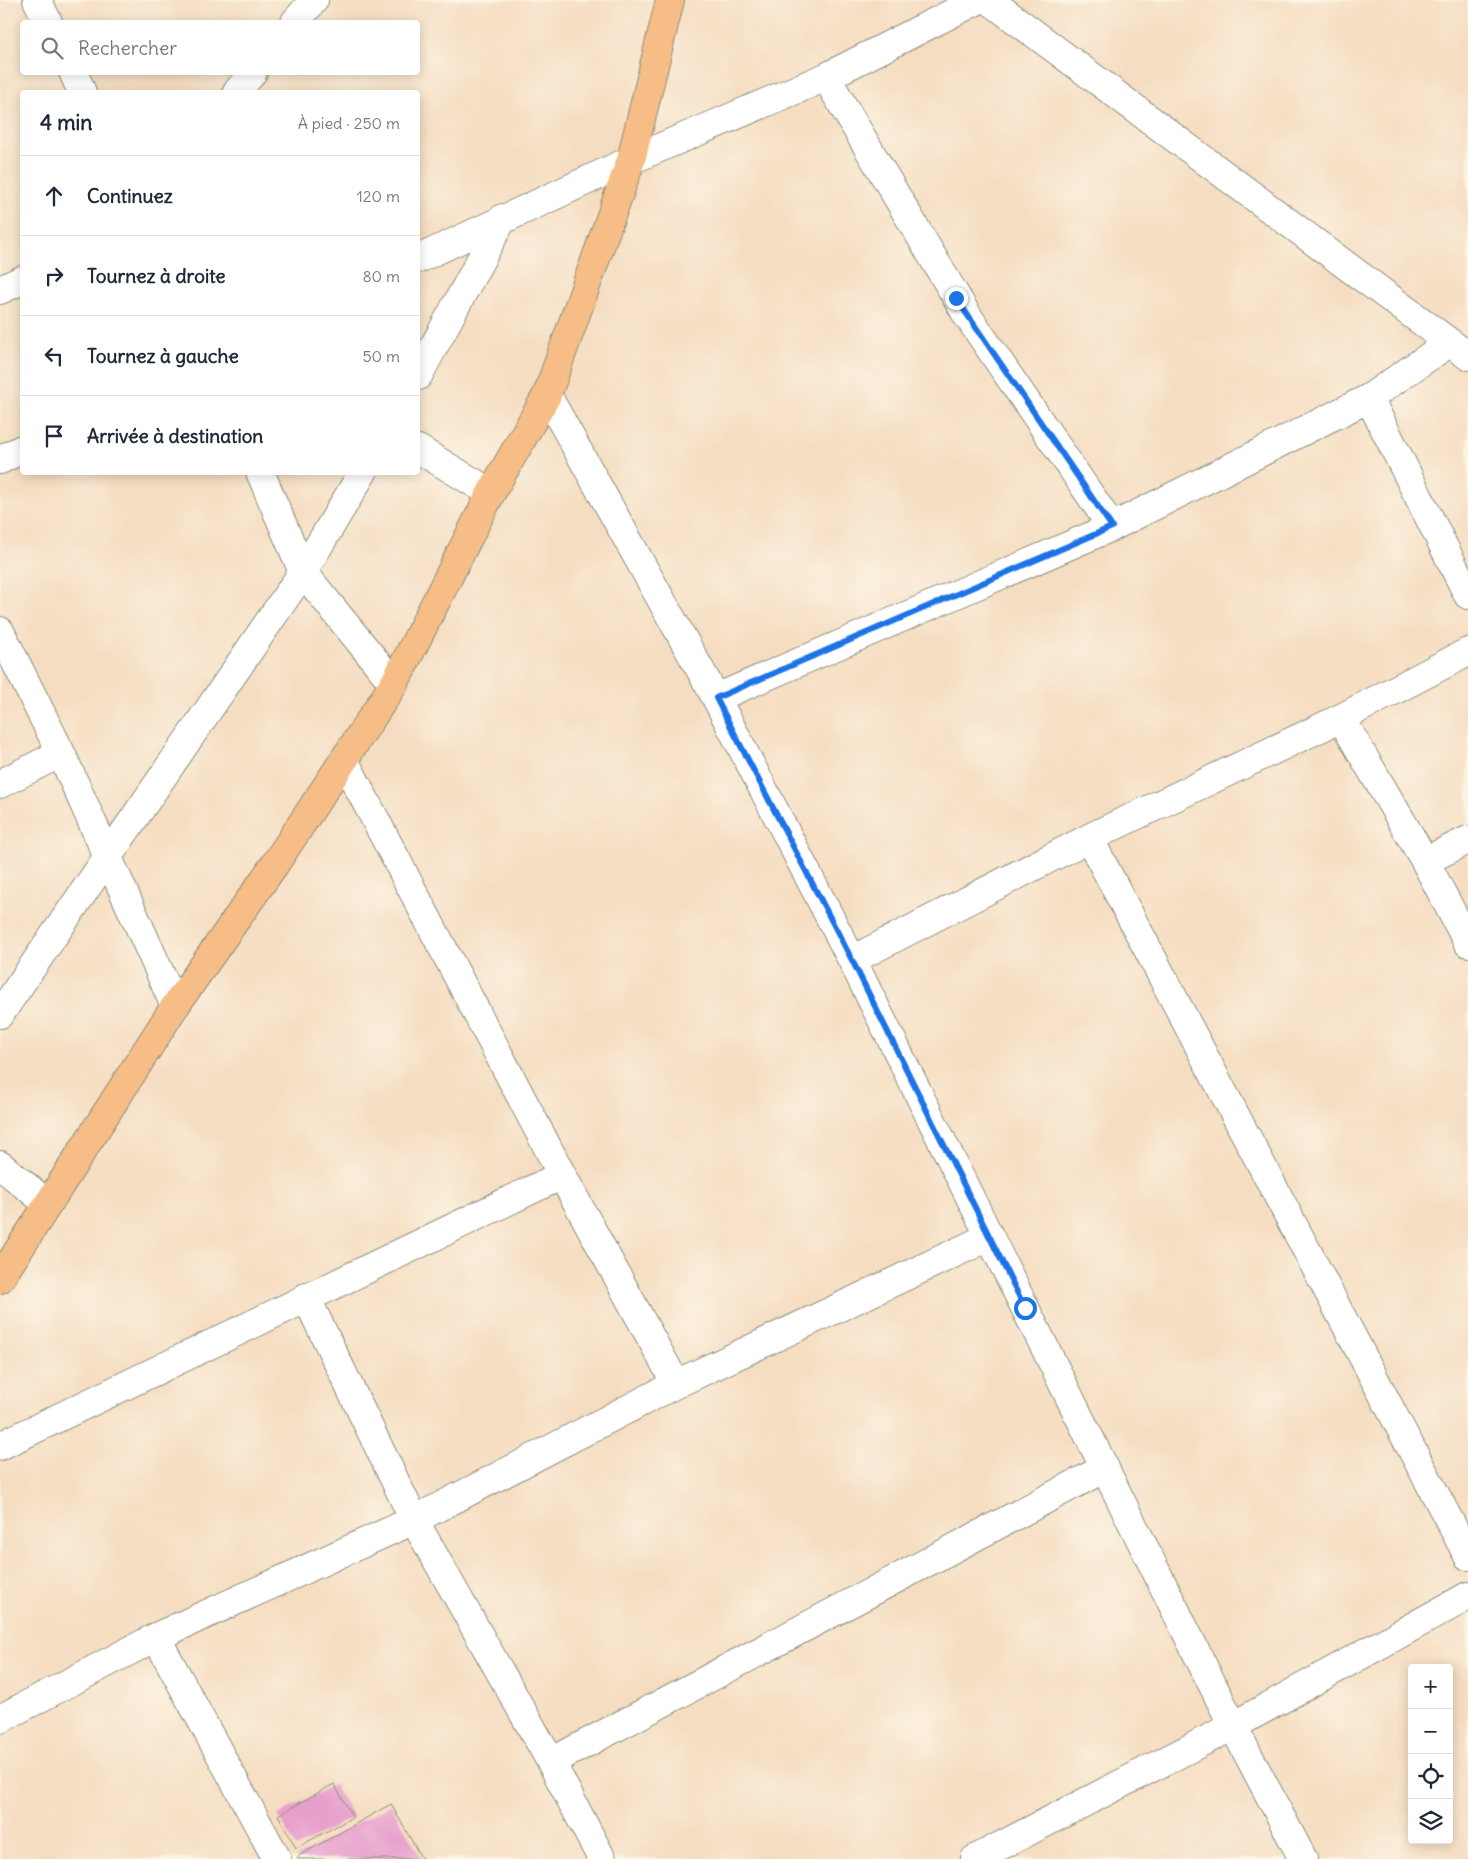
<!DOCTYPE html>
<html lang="fr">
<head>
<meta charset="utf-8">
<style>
	:root { --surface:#fff; --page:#f6f6f7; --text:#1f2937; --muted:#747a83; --line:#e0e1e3 }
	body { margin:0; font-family:Delius,sans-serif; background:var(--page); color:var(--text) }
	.controls { position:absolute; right:15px; bottom:15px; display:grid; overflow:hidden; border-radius:5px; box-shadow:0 2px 12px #0003 }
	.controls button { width:45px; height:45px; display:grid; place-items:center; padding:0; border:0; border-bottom:1px solid var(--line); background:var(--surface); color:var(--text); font:25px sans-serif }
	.stop { position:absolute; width:15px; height:15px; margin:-11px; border:4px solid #1a73e8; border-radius:50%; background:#fff }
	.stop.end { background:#1a73e8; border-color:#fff; box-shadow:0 1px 5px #0008 }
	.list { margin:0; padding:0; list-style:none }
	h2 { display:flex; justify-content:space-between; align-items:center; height:65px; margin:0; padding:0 20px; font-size:21px }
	h2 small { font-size:16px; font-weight:400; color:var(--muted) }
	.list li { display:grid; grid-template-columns:32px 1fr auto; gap:15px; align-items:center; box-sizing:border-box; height:80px; padding:0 20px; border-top:1px solid var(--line) }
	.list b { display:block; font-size:19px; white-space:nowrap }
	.list em { font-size:16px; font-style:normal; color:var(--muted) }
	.icon { flex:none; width:28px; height:28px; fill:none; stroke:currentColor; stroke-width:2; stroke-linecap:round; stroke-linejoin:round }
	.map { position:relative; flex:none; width:1468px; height:1859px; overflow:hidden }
	.search { position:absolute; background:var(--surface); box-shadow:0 2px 12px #0003; left:20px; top:20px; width:400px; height:55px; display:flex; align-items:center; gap:12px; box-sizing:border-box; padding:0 18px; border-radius:5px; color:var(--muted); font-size:19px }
	.panel { position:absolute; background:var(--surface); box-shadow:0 2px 12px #0003; left:20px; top:90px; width:400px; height:385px; border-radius:5px }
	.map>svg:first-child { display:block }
	.building { fill:#e79fcc }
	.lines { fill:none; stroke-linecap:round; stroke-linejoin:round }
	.minor-casing { stroke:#8a8d7a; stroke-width:30 }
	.major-casing { stroke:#8a8d7a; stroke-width:30 }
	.minor { stroke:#fff; stroke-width:28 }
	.major { stroke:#f6be86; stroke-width:28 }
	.route { stroke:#1a73e8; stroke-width:6 }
</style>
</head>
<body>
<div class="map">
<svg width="1468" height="1859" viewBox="0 0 1468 1859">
	<rect width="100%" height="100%" fill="#fcf5e5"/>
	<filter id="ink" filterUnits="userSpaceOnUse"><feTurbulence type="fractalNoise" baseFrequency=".02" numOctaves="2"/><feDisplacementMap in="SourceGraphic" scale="10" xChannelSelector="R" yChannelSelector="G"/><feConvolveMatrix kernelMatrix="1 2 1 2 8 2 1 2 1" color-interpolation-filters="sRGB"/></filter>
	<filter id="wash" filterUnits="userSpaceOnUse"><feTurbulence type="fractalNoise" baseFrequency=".0096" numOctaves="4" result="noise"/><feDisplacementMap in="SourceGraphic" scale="20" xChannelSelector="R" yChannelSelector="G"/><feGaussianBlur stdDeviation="1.12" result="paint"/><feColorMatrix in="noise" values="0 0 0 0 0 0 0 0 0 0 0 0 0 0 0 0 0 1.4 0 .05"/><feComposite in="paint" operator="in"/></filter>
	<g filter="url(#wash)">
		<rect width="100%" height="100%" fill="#f5ddc1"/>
		<g id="blocks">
			<!-- building -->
			<path class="building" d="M334,1784L353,1817L296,1848L278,1815Z
				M391,1804L422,1859H298L297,1857Z"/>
		</g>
	</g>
	<g filter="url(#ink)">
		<use href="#blocks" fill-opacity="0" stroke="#8a8d7a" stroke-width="1"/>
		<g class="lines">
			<!-- minor casing -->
			<g class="minor-casing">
				<path id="minor" d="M37,0L48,22
					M989,0L1468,356
					M295,22L314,0
					M73,72L82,92
					M826,77L967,315L1112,527
					M237,92L253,72
					M418,259L631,160L826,77L978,0
					M0,290L22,280
					M418,376L503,218
					M547,395L716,698L852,960L1233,1726L1303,1859
					M1369,398L1468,595
					M418,449L491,493
					M0,460L22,449
					M260,472L303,572L394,684
					M0,631L61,753L175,1006
					M716,698L1112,527L1369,398L1449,343
					M1341,718L1425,861L1468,943
					M344,760L562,1175L676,1384
					M0,784L61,753
					M1089,838L1468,1556
					M1425,861L1468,840
					M852,960L1089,838L1341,718L1468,652
					M0,1014L303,572L363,472
					M0,1165L48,1204
					M306,1297L414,1520L551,1762L602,1859
					M0,1446L562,1175
					M156,1637L277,1859
					M0,1719L156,1637L414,1520L676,1384L989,1237
					M551,1762L1105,1468
					M975,1859L1233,1726L1468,1596"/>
			</g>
			<!-- major casing -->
			<g class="major-casing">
				<path id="major" d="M0,1279L175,1006L275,864L394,684L491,493L547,395L631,160L670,0"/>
			</g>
			<!-- minor -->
			<use href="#minor" class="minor"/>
			<!-- major -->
			<use href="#major" class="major"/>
		</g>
	</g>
	<g class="lines" filter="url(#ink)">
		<!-- route -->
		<path class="route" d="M956,298L1112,527L716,698L852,960L1025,1308"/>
	</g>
</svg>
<div class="controls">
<button>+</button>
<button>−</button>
<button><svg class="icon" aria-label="locate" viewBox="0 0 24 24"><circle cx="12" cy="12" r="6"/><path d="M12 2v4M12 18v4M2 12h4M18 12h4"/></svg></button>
<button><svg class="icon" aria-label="layers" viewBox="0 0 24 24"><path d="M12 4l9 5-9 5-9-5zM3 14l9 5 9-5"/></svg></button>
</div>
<div class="stop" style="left:1025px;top:1308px"></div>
<div class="stop end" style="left:956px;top:298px"></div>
<div class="search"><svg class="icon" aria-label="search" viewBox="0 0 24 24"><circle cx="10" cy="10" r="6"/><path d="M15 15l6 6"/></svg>Rechercher</div>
<section class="panel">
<h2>4 min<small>À pied · 250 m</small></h2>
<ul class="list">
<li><svg class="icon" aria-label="ahead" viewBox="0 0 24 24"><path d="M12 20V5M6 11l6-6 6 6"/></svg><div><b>Continuez</b></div><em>120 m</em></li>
<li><svg class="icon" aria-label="right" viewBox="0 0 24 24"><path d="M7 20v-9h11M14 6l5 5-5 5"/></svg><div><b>Tournez à droite</b></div><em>80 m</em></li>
<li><svg class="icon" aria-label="left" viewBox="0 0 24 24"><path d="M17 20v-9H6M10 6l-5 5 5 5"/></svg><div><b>Tournez à gauche</b></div><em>50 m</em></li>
<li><svg class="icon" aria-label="arrive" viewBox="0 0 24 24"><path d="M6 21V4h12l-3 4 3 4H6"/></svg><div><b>Arrivée à destination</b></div></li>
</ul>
</section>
</div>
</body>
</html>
